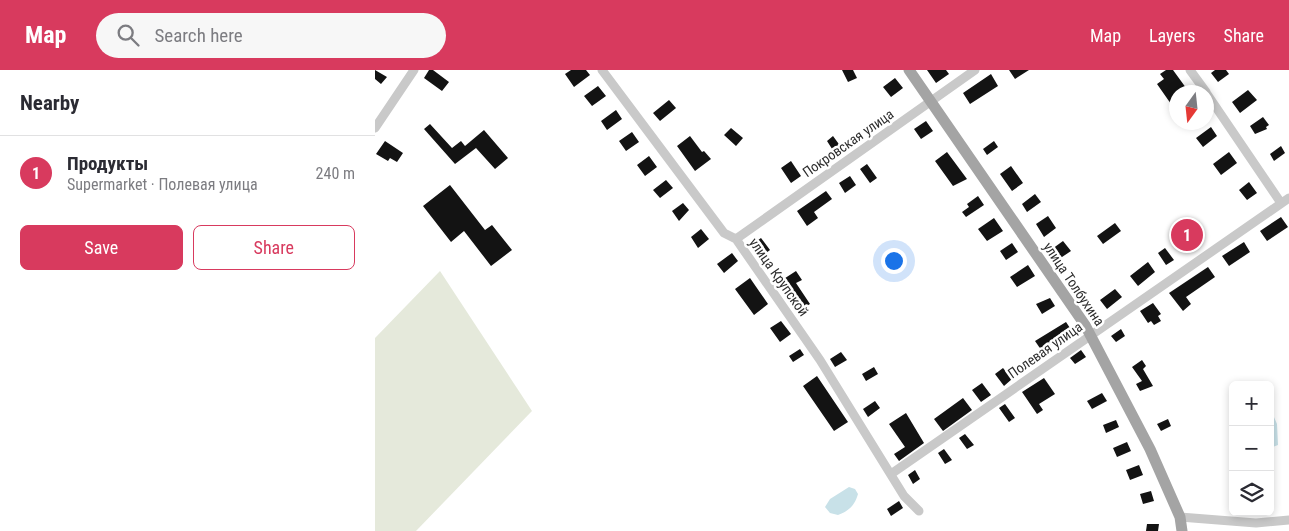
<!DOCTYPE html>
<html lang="en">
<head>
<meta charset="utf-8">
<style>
	:root { --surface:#fff; --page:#f7f7f7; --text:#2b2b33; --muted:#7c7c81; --line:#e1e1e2; --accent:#d83a5e }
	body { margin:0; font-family:"Roboto Condensed",sans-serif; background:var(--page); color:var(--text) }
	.controls { position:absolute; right:15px; bottom:15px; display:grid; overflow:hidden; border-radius:8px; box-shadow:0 2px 8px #0003 }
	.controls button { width:45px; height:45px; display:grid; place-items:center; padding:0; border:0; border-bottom:1px solid var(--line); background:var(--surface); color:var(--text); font:25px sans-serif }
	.compass { position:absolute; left:794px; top:15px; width:45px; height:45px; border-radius:50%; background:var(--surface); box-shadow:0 2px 8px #0003; rotate:195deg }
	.you { position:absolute; left:518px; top:190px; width:18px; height:18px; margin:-12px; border:4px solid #fff; border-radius:50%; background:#1a73e8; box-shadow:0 0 0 8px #1a73e833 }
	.badge { display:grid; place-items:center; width:32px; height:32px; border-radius:50%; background:var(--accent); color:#fff; font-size:16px; font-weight:700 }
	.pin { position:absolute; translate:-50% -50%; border:2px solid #fff; box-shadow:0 1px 5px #0006 }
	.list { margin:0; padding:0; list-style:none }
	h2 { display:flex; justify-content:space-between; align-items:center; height:65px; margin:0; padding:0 20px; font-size:21px }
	h2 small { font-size:16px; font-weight:400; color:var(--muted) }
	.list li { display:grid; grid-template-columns:32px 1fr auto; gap:15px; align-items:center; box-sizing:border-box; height:75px; padding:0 20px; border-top:1px solid var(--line) }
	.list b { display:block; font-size:19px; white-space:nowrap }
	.list p { margin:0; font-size:16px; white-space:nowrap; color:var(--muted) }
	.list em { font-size:16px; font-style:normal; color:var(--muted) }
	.actions { display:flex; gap:10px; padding:15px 20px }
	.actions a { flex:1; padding:11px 0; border:1px solid var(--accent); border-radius:8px; text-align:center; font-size:18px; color:var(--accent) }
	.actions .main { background:var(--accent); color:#fff }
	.icon { flex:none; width:28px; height:28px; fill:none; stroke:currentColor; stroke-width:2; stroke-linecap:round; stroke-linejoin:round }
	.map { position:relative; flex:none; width:914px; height:461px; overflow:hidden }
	header { display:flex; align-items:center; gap:30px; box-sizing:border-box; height:70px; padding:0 25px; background:var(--accent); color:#fff }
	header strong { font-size:24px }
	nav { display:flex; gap:28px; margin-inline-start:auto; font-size:18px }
	.search { width:350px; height:45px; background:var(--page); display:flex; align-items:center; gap:12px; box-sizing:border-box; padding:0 18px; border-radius:28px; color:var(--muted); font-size:19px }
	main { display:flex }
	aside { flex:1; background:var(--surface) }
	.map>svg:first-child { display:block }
	.green { fill:#e5e9db }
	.water { fill:#c8e1e8 }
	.building { fill:#131313 }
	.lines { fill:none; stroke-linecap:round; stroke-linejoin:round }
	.minor { stroke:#c9c9c9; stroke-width:9 }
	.major { stroke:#a4a4a4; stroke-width:11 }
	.labels { text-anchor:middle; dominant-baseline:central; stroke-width:5; stroke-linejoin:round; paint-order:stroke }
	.street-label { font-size:14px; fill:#2c2c2c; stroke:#fff }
</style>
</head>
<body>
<header>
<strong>Map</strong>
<div class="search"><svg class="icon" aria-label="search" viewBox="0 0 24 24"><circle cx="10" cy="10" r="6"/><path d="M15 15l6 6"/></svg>Search here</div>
<nav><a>Map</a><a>Layers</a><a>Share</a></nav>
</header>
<main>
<aside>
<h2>Nearby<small></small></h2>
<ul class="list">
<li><span class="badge">1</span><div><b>Продукты</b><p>Supermarket · Полевая улица</p></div><em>240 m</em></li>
</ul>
<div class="actions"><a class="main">Save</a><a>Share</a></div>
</aside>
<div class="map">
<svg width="914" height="461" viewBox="0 0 914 461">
	<rect width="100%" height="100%" fill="#fff"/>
	<!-- green -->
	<path class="green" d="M65,201L157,341L41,461H0V268Z"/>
	<!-- water -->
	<path class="water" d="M895,338L902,354L903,375L895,378Z
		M474,417L480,419L483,424C480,435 474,441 463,445L455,443L450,437L455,429Z"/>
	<!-- building -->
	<path class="building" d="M0,0L12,7L6,14L0,9Z
		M54,0H58L74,12L67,21L49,8Z
		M196,0H211L215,5L199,17L190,4Z
		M467,0H478L482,8L473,12Z
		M552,0H571L574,4L561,13Z
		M634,0H654L640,9Z
		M791,0H798L814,22H802V30L796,34L782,14L789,9L785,4Z
		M840,0H851L854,4L843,12L836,3Z
		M616,4L623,16L595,34L588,23Z
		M520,8L528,18L516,27L508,17Z
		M223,16L231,26L217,36L209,26Z
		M873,20L882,30L865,43L857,32Z
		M294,30L301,38L285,51L278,43Z
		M241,40L247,49L232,60L226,51Z
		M888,47L894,55L891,57L892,59L880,64L875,56Z
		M551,51L558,61L546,69L539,59Z
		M55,54L77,78L86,71L90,76L109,60L133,88L120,99L101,78L80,94L49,59Z
		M836,57L842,66L828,77L821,68Z
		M356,58L368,68L361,76L349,65Z
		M257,62L264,72L251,81L244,71Z
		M315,66L327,82L329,81L336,89L320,101L302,76Z
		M458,66L466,77L459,82L452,71Z
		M10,71L28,83L22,92L15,88L13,91L1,84Z
		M619,71L623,77L612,85L608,79Z
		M906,76L910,83L899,91L895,84Z
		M572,82L592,109L578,116L560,91Z
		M854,82L862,93L846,105L838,94Z
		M274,86L282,97L270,106L262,95Z
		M416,91L426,106L416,113L406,98Z
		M492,94L502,108L495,113L485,99Z
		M636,96L648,113L637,121L625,104Z
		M475,106L481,115L470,123L464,113Z
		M291,110L298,118L285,128L278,120Z
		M874,112L882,123L872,130L864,120Z
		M75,115L110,160L117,155L137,180L116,196L89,161L76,172L48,136Z
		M451,121L457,129L439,142L443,148L432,156L422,141Z
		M660,124L666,132L652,142L647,134Z
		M603,126L609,135L591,147L587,142L594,137L592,134Z
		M308,133L314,140L304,151L297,141Z
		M673,146L681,158L669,167L661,154Z
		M906,147L913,157L892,171L885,161Z
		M619,148L628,161L612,171L603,159Z
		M811,151L824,171L813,179L799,159Z
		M740,153L746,161L728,174L722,166Z
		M326,159L334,169L323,178L316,167Z
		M386,168L395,180L391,183L397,191L391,195L376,175Z
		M688,171L696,181L684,189L677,179Z
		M869,172L875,182L854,196L847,186Z
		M637,173L643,182L631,190L625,181Z
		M790,178L799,190L791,195L783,183Z
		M357,183L363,191L349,203L342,194Z
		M773,192L780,202L763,216L755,206Z
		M653,195L660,206L642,217L635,207Z
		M833,197L840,207L811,227L816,234L808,241L794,223Z
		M421,201L427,210L421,213L435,234L423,241L404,212Z
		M375,208L393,234L379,245L360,219Z
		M740,219L747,227L732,239L725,230Z
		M675,228L680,236L667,244L661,234Z
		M778,233L786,244L783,246L786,251L779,255L776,251L773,253L765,241Z
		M406,251L416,264L405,272L395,258Z
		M691,252L697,261L673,276L677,283L671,287L660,271Z
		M746,259L750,266L741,272L736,266Z
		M425,279L429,285L418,292L414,286Z
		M706,280L711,287L700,294L695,288Z
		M466,282L472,290L460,297L455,289Z
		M767,290L771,296L768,299L778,316L765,321L761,314L767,311L757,297Z
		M499,297L503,304L491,311L487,304Z
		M628,298L637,309L629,316L620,304Z
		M442,306L473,352L459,361L428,316Z
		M669,308L680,324L664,334L668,340L662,344L647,322Z
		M607,313L616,325L606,332L597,320Z
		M727,323L732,331L717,339L712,331Z
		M588,328L597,340L568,361L559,349Z
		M500,331L505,338L493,347L488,339Z
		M630,334L640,348L634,352L624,338Z
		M531,343L549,373L524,391L519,384L530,377L514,354Z
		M793,349L796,356L786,361L782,354Z
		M741,350L744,357L731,363L728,355Z
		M590,364L599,375L592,379L584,368Z
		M752,372L756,381L742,387L738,378Z
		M569,379L577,390L570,394L563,383Z
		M764,395L768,405L755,410L751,400Z
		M540,400L545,409L538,414L533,405Z
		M776,421L779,431L768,434L765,424Z
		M524,431L528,438L516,446L512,439Z
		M772,454H784L783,461H771Z"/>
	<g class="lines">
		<!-- minor -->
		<path class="minor" d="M227,0L349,163L361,169L445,290L529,426L544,441
			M815,0L831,22
			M832,24L906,133
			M0,58L39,0
			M361,169L600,0
			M516,404L914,128
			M805,447L881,453L914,450"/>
		<!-- major -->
		<path class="major" d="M534,0L710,255L775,379L805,447L807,461"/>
	</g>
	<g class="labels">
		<!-- street labels -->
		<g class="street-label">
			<text transform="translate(473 73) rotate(-35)">Покровская улица</text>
			<text transform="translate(404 207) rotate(55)">улица Крупской</text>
			<text transform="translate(699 214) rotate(56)">улица Толбухина</text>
			<text transform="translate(670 280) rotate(-35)">Полевая улица</text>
		</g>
	</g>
</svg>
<div class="controls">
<button>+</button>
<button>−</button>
<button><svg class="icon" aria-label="layers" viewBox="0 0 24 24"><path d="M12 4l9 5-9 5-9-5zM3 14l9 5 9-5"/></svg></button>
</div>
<svg class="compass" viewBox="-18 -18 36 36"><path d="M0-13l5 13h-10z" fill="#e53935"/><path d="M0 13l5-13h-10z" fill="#7c7c81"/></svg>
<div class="you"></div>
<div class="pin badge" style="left:812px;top:165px">1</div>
</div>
</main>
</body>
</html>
